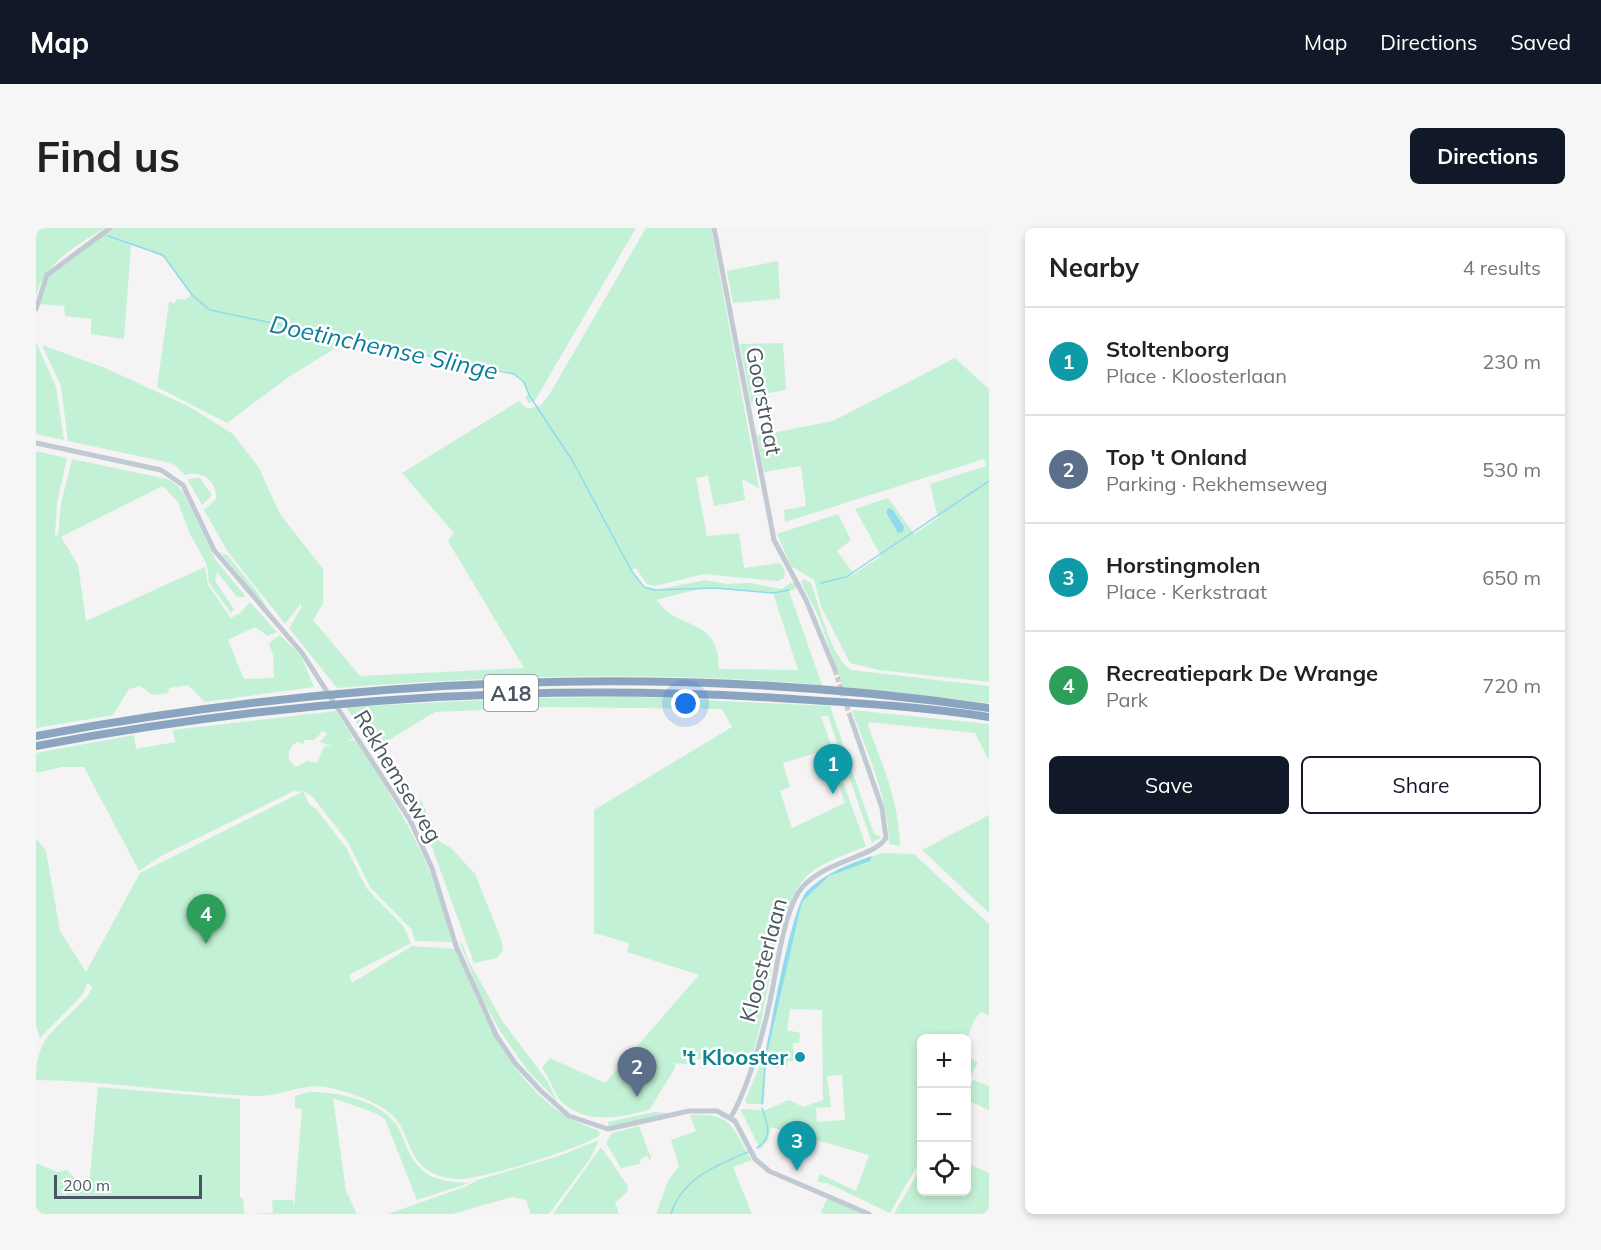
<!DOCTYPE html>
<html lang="en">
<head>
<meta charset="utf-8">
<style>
	:root { --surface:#fff; --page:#f6f6f6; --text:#222; --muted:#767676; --line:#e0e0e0; --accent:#111827 }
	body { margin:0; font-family:Mulish,sans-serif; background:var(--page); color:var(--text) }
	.controls { position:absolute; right:18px; bottom:18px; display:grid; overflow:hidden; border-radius:9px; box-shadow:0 3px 9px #0003 }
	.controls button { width:54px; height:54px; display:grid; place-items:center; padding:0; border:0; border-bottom:2px solid var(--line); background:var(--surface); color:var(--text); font:30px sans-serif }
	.scale { position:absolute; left:18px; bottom:15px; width:148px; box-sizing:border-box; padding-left:6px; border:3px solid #4a5661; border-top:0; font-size:16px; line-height:21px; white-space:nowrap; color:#4a5661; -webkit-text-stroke:4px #fff; paint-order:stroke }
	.you { position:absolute; left:650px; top:476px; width:21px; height:21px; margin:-15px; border:4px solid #fff; border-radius:50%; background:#1a73e8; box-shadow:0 0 0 9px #1a73e833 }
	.badge { display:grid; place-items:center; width:39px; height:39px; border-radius:50%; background:var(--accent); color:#fff; font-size:20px; font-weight:700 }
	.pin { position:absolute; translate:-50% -50px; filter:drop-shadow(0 2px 3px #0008) }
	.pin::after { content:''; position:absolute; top:32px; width:21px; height:18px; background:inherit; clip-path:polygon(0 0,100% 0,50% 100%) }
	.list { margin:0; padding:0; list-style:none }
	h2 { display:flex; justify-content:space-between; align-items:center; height:78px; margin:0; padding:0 24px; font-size:26px }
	h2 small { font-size:20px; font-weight:400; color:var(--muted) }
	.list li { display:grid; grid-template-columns:39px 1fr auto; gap:18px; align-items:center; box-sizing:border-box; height:108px; padding:0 24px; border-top:2px solid var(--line) }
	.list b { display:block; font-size:22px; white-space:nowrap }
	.list p { margin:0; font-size:20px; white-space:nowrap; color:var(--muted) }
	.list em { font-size:20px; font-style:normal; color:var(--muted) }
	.actions { display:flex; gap:12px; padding:18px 24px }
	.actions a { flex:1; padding:14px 0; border:2px solid var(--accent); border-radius:9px; text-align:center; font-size:21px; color:var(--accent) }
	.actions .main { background:var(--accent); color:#fff }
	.icon { flex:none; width:33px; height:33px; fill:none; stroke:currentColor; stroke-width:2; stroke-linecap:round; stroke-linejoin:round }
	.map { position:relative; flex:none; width:953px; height:986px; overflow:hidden; border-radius:9px }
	header { display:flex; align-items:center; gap:36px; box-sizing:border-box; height:84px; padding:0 30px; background:var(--accent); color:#fff }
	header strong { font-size:28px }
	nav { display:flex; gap:33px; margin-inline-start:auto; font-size:21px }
	.intro { display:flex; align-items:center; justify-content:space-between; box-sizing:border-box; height:144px; padding:0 36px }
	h1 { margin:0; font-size:42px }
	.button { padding:15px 27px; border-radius:9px; background:var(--accent); color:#fff; font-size:21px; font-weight:700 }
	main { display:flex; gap:36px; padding:0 36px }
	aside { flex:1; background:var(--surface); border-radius:9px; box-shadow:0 3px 9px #0003 }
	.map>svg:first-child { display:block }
	.green { fill:#c3f1d5; fill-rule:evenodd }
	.water { fill:#90daee }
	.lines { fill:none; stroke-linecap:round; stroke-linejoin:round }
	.stream { stroke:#90daee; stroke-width:1.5 }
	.minor-tunnel { stroke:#caccce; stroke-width:5; stroke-dasharray:5 2.5; stroke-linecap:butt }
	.minor { stroke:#c1cad2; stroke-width:5 }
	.highway { stroke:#8ba5c1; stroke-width:8 }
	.culture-dot { fill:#0f9aa8; stroke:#fff; stroke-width:2 }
	.labels { text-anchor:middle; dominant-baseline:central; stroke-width:5; stroke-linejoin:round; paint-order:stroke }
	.shield { fill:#fff; stroke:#808990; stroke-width:1.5 }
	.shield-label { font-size:21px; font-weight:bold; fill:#4a5661 }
	.street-label { font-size:22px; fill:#4a5661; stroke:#fff }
	.culture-label { font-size:22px; font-weight:bold; fill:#0d838f; stroke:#fff; text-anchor:end }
	.water-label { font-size:24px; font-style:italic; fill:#0c7c9b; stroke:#fff }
</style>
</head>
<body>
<header>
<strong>Map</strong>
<nav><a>Map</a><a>Directions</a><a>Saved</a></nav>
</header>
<div class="intro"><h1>Find us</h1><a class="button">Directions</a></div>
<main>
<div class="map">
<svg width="953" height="986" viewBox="0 0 953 986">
	<rect width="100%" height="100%" fill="#f5f3f3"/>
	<!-- green -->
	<path class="green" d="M0,0H69C42,16 8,35 0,68Z
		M78,0H600L498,174L493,175L489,169L493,166L484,150L469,143L313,112L254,148L191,195L121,159L133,74L139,75L140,71L149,72L155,67L130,30L95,16L88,111L55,106V91L29,88L28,78L4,76L14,46Z
		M610,0H675L723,260L706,251L709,272L678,278L672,248L660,250L671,308L703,305L708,340L744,335L749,343L748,350L742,353L668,346L619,358L611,356L600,340L595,342L608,359L619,362L669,352L690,356L714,355L746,361L754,355H758L761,360L753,363L786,457C624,443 463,447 301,460L253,400L265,380V375L249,396L192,324L168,282L180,271C181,252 166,242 149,247L139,237L130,234L32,213L25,158L6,117L69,140L152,178L197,206L223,240L244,286L287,341V375L277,392L324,448L488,440L412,313L418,305L366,245L483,173L491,181L505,177L513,167ZM667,360L737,365L762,442L683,441C682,403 668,403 638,388C632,385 625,377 620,372Z
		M742,33L744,71L697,75L691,43Z
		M0,114L20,159L28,212L0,206Z
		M747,115L750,162L732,165L733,172L715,175L704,116Z
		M919,130L953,161V454L843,442L814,435L785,378L778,352L755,338L741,306L802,286L815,312L801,323L818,346L845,328L819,281L852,270L878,306L902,290L894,256L950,238L948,231L749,294L748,282L770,278L765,238L728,244L721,208L797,193ZM850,282H857L868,303L860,302Z
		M0,223L31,230L21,275L19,308L22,307L25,276L36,231L131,251L141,257L148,266L179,331L210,369H201L181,344L179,353L198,381L195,385L173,355L171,337L154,306L142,274L127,258L25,309L42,337L50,393L169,339L172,357L195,390L204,385L214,374L241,404L232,408L219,399L192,412L208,451L238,450L237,427L233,415L244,407L265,428L278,459L169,474L152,457L133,460L132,465L117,467L104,458L93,461L77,487L0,500Z
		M164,250L176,267L166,277L151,251Z
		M185,325L191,327L222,365L236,388Z
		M768,351L775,355C783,377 796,431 815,442L953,458V475L807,459L783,390L765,354Z
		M601,469L794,478L838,606L846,609L836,615L792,488H785L796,520L747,535L754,559L744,563L756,600L809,575L801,552L806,551L830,618C810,627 784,634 769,650C739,683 732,779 717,825L667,828V831H655V837L639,835V840L614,881C587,890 548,897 525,873C517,864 514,850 506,840L514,830L569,855L663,747L591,724L593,715L558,705V582L696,499L686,481L511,479L399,484L346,516L376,566L386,574L403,613L415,620L439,646L465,711L467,722L461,730L438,735L388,597L310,479L491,470Z
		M816,482L953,496V533L939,505L833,494L832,498C847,537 863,575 864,618L853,616C853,571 831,525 816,482Z
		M300,483L317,510C307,516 294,520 284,514L291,506L287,503L278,512H268L267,516L261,514C251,520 249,532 260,539L271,533L281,535L288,519L318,512L321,515C347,555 373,595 392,639C402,663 408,689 416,714L379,713L376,702L334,659L312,614L276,568L267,563L273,576L280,581L311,621L331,661L368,699L375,715L313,747L316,755L376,718L420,721C448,791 482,877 561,902L564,905L563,908C539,922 446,952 420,951C407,950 395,946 386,938C373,925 371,905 360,891C349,876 308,862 290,859C268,855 245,868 223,868C148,866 75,853 0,852C0,812 15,805 42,778C47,773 53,768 56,760L52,754L47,766L4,810L0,798V610L10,623L24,703L50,744L104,645L266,564L258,563L125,628L103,643L48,539H26L0,545V525L98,507L100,521L139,514L137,502Z
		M953,587V685L886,622Z
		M845,625L878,626L953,696V788L946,784C937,790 935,802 931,812L885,810V931L854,985L791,955L781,954L784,946L820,963L833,927L735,899L732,912L724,921L704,881L730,882L753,872L767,879L787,872L786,782L754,781L751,802L764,805L763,815H757L758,833H752L751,838L742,840L730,835L728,876H711L709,873L729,825H731L766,674L793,648ZM806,847L809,892L781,894L780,880L795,879L791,848Z
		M424,715H426L432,732L467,794L512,854L521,873L491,842L464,803L444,766Z
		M931,827L942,835L931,854Z
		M937,852L953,858V882L931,872V862Z
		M62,859L204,871V970H207L208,986H0V935L22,944L31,942L47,959L53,958Z
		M273,864C301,864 339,871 358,894C364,900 367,910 370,918C384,950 401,953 433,955L381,972L349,891L342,886L297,870L310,963L321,986H212L237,985L236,972H257L258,981L266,881L259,880V868Z
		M618,884L633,885L572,899V894Z
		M654,887C698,884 696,901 716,932L697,939L716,986H620L632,953L643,938L635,912L660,903Z
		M603,898L615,930L613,933L612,928L605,930L604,936L585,940L570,915L576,905Z
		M563,912L554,931L513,986H495L490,972L476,969L416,986H352L431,958L442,952L523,928Z
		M565,919L592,958L591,964L579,975L583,986H517Z
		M931,935L953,945V986H858L885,939V964H930Z
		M792,969L827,986H789L785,984Z"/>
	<!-- water -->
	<path class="water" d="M852,280L857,282L868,299L867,304L862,305L850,284Z
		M836,628L834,633L793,648L766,674L731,826L729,825C736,795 755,680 771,663C789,645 813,636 836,628Z"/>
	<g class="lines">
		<!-- stream -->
		<path class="stream" d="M72,8L127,27L156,67L174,82L478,146L488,154L493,167L536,232L595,342L608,359L619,362L680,360L737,365L753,362
			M785,355L810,349L953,253
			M726,876L730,825
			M721,920C738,909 731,895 726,880
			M635,986C646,950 681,937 712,924"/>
		<!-- minor-tunnel -->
		<path class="minor-tunnel" d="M799,442L815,491"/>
		<!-- minor -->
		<path class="minor" d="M678,0L738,312L770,372L799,442
			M0,81L11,47L74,0
			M0,215L125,242L147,257L178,322L266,425L374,592L396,640L420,718L460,807L479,835L505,863L533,888L572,901L653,883H681L699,893L719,931L733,943L833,986
			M695,889C714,856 730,796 737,758C742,731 748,689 762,665C781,634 838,630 850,610L846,580L815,491"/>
		<!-- highway -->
		<path class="highway" d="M0,508C312,450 638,434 953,480
			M0,518C250,471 503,454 757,471C822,475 888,479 953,489"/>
	</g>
	<!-- markers -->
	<circle class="culture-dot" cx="764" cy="829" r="6"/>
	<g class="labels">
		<!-- shield labels -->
		<rect class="shield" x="448" y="447" width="54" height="36" rx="4.5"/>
		<g class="shield-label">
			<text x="475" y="465">A18</text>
		</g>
		<!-- street labels -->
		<g class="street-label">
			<text transform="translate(728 173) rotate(79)">Goorstraat</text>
			<text transform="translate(362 548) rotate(59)">Rekhemseweg</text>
			<text transform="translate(727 732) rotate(-75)">Kloosterlaan</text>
		</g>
		<!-- culture labels -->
		<g class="culture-label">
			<text x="752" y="829">'t Klooster</text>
		</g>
		<!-- water labels -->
		<g class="water-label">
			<text transform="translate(348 119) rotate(12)">Doetinchemse Slinge</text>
		</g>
	</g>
</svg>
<div class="controls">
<button>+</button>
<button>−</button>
<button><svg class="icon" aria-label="locate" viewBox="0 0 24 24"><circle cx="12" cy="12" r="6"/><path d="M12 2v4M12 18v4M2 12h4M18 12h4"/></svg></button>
</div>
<div class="scale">200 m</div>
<div class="you"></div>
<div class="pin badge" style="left:797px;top:566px;background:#0f9aa8">1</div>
<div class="pin badge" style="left:601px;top:869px;background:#5c6f8a">2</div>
<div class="pin badge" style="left:761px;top:943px;background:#0f9aa8">3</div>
<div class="pin badge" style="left:170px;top:716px;background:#2e9e5b">4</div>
</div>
<aside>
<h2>Nearby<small>4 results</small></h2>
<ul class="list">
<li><span class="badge" style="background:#0f9aa8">1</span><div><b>Stoltenborg</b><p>Place · Kloosterlaan</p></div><em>230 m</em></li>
<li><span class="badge" style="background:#5c6f8a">2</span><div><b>Top 't Onland</b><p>Parking · Rekhemseweg</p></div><em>530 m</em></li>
<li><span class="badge" style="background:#0f9aa8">3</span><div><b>Horstingmolen</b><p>Place · Kerkstraat</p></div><em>650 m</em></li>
<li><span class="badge" style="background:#2e9e5b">4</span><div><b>Recreatiepark De Wrange</b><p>Park</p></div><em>720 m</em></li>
</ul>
<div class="actions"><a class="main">Save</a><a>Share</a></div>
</aside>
</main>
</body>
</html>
